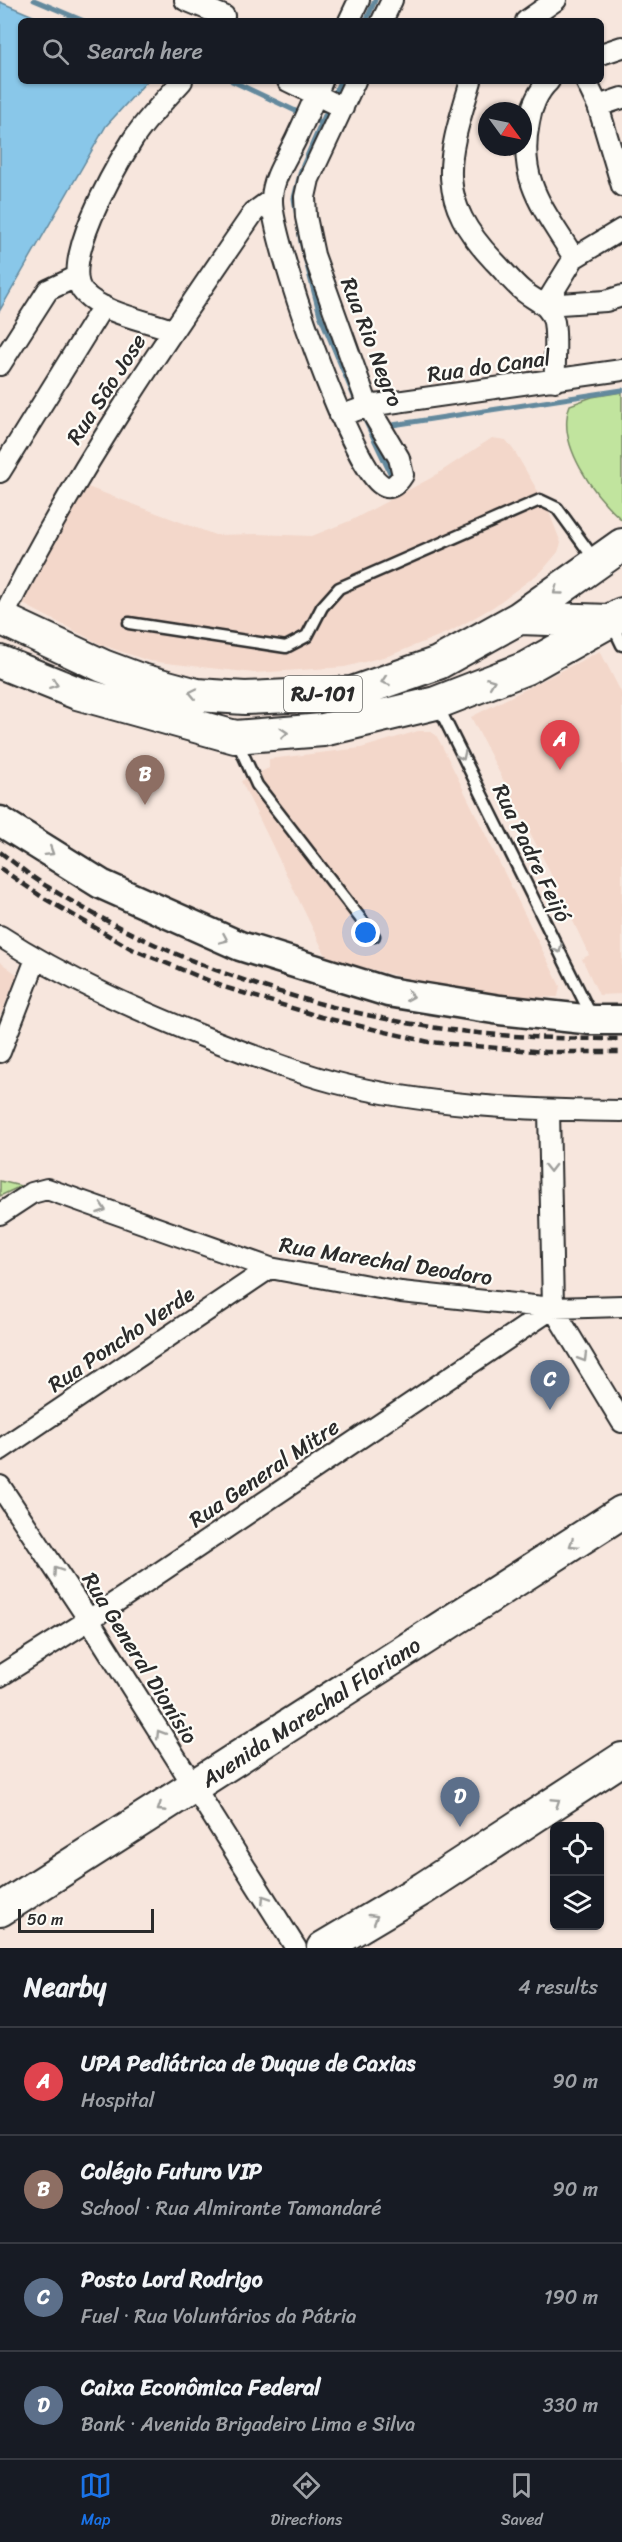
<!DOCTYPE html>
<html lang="en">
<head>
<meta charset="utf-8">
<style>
	:root { --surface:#171b24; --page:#242831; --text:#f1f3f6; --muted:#9ea1a6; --line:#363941; --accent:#1a73e8 }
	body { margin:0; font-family:Sriracha,sans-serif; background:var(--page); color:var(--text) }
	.controls { position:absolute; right:18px; bottom:18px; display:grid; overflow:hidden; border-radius:9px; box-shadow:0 2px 4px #0004 }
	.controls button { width:54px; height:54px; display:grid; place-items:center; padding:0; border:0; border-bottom:2px solid var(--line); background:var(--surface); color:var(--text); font:30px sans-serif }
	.compass { position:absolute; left:478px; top:102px; width:54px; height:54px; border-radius:50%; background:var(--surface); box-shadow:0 2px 4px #0004; rotate:123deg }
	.scale { position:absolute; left:18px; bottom:15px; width:136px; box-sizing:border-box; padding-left:6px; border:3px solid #2b2b2b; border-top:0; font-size:16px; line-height:21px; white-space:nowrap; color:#2b2b2b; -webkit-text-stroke:4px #fdfcf7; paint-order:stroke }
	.you { position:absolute; left:366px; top:933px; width:21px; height:21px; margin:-15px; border:4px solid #fff; border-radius:50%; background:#1a73e8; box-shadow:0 0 0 9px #1a73e833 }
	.badge { display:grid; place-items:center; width:39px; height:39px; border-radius:50%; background:var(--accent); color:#fff; font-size:20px; font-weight:700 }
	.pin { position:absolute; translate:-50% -50px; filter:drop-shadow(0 2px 3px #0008) }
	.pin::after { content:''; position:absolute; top:32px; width:21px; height:18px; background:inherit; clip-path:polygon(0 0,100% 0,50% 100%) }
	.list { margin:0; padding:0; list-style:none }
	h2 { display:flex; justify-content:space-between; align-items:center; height:78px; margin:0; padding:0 24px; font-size:26px }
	h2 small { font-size:20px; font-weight:400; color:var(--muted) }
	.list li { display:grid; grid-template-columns:39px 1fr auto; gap:18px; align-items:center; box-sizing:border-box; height:108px; padding:0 24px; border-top:2px solid var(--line) }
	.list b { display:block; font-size:22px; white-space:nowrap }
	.list p { margin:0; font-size:20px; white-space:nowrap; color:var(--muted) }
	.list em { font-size:20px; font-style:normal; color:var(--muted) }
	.icon { flex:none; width:33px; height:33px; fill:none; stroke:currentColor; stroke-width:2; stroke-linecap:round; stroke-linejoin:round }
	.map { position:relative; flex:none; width:622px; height:1948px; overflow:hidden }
	.search { position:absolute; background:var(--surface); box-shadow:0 2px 4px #0004; left:18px; right:18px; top:18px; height:66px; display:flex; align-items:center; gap:15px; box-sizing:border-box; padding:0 21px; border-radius:9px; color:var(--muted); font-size:22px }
	.sheet { height:510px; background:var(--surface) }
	nav { display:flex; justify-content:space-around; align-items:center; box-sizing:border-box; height:84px; border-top:2px solid var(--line); background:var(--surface); font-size:16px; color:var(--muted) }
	nav a { display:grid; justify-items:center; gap:3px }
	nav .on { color:var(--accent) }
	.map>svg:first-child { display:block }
	.built { fill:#f3d7ca }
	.green { fill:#c1e49e; stroke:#768864; stroke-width:1.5 }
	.water { fill:#89c7e9; stroke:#63899d; stroke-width:1.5 }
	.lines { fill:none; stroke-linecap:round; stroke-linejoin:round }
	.stream { stroke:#63899d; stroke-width:5 }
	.service-casing { stroke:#2b2b2b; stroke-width:15 }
	.minor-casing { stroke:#2b2b2b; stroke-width:24 }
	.secondary-casing { stroke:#2b2b2b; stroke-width:33 }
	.primary-casing { stroke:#2b2b2b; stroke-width:36 }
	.service { stroke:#fdfcf7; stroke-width:10 }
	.minor { stroke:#fdfcf7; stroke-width:20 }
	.secondary { stroke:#fdfcf7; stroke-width:28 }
	.primary { stroke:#fdfcf7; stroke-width:32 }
	.rail { stroke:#2b2b2b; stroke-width:4.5; stroke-dasharray:9 4.5; stroke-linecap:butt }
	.oneway { stroke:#9e9e9b }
	.labels { text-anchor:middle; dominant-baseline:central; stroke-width:4.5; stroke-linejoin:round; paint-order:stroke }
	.shield { fill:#fdfcf7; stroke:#6a6a68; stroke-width:1.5 }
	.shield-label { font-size:21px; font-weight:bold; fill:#2b2b2b }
	.street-label { font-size:22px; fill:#2b2b2b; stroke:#fdfcf7 }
</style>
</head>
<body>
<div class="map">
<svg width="622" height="1948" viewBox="0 0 622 1948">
	<rect width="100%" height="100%" fill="#f7e6dd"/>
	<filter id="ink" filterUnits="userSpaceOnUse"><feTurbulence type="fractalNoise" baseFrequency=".0167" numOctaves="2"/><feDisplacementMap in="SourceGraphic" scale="12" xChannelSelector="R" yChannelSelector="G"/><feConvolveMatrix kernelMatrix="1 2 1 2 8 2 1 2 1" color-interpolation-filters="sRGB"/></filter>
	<g filter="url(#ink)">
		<!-- built -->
		<path class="built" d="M492,438L506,440L515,452L547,507L561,543L558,552L542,571L493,607L451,631L391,655L345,667L254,673L149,661L102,645L23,604L70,510L85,486L215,535L258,534L312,536L352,520L431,478Z
			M600,651L622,694V994L599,995L582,959L589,955L545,862L471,717Z
			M418,731H429L436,735L442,746L560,986L558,997L513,998L442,987L327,958L241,781L269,768V759L361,748Z
			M0,962L18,975L0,1015Z"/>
		<!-- green -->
		<path class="green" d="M622,392V520C595,496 555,444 570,405L592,397Z
			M0,1181L21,1186L0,1196Z"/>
		<!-- water -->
		<path class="water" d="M0,2L45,21H21V81H147L106,126L0,310Z"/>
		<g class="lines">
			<!-- stream -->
			<path class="stream" d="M34,0L84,21
				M366,21L375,0
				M232,81L321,123
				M333,98L340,81
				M329,106L301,170L294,198L301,242L320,315L358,406
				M365,420L393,479
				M386,426L622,390"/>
			<!-- service casing -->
			<g class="service-casing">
				<path id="service" d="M129,623L286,647L307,636L322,607L339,588L540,500L557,508L595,560
					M612,624L622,645
					M438,706L592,1017
					M237,741L257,785L374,936"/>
			</g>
			<!-- minor casing -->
			<g class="minor-casing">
				<path id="minor" d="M185,0L224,16
					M349,21L359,0
					M382,21L392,0
					M526,21L556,0
					M601,54L622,47
					M288,81L343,108
					M322,81C314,100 305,120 296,139C287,158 273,177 272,198C270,237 351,468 382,485C391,491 398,483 403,475L399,458L368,406L314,255L306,217L305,197L309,179L355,81
					M471,81C448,158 433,197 494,261C504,271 512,282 523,291C535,301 550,304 554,322C557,340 554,362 555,381
					M549,81C538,91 531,108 529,122C517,182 545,210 574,258
					M586,81L598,106L622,186
					M598,106L622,98
					M545,305L574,258L622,229
					M545,305L606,301L622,296
					M172,330C145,320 105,314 84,293C58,266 115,168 132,141C145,120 165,100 182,81
					M0,365L48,290L76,277
					M340,416L368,406L622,370
					M0,472L103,306
					M2,619C73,475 163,344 254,212L272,199
					M0,936C66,979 139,1011 212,1040C251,1055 292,1071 333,1082C426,1106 526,1110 622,1111
					M0,1052L36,959
					M549,1110L553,1308L622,1422
					M0,1214L32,1193L47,1189L270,1268L401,1292L553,1308L622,1306
					M0,1450L270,1268
					M0,1486L89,1620L296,1948
					M0,1676L89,1620L553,1308"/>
			</g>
			<!-- secondary casing -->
			<g class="secondary-casing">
				<path id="secondary" d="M0,821L101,884L240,946L388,992L500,1010L593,1020H622"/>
			</g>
			<!-- primary casing -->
			<g class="primary-casing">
				<path id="primary" d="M0,618L103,666L138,679L197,695L245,698L352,693L438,663L519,618L622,545
					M519,618L610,621
					M0,662L77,693L235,737L323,730L436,703L526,668L622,614
					M0,1910L622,1512
					M323,1948L424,1888L622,1759"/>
			</g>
			<!-- service -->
			<use href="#service" class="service"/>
			<!-- minor -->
			<use href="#minor" class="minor"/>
			<!-- secondary -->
			<use href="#secondary" class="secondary"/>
			<!-- primary -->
			<use href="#primary" class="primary"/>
			<!-- rail -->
			<path class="rail" d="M0,852C16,864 31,877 48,887C163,959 297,1006 431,1027C494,1037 558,1039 622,1039
				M0,868L42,897L132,949L224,987L321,1017L429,1042L545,1052H622"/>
		</g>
		<!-- one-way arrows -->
		<defs><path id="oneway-chevron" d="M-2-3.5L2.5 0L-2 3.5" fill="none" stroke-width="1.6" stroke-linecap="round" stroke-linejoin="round" transform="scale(1.5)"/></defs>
		<g class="oneway">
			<use href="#oneway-chevron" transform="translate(557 591) rotate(144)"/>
			<use href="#oneway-chevron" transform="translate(385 681) rotate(161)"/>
			<use href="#oneway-chevron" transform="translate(491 682) rotate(-21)"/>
			<use href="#oneway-chevron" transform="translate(54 684) rotate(21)"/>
			<use href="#oneway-chevron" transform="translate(193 693) rotate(-168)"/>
			<use href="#oneway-chevron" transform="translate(284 733) rotate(-4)"/>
			<use href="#oneway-chevron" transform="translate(462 756) rotate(64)"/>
			<use href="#oneway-chevron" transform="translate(50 852) rotate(32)"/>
			<use href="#oneway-chevron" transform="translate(224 939) rotate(24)"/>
			<use href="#oneway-chevron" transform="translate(558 949) rotate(64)"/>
			<use href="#oneway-chevron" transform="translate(410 996) rotate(9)"/>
			<use href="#oneway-chevron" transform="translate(550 1168) rotate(89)"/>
			<use href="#oneway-chevron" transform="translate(102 1209) rotate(19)"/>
			<use href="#oneway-chevron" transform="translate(583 1358) rotate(59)"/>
			<use href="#oneway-chevron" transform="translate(573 1544) rotate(147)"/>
			<use href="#oneway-chevron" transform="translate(57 1571) rotate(-124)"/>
			<use href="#oneway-chevron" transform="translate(160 1734) rotate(-122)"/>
			<use href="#oneway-chevron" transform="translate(556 1802) rotate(-33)"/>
			<use href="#oneway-chevron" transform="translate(161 1808) rotate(147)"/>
			<use href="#oneway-chevron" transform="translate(265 1899) rotate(-123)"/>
			<use href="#oneway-chevron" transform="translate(374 1918) rotate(-31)"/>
		</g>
	</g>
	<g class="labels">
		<!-- shield labels -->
		<rect class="shield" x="284" y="676" width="78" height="36" rx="4.5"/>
		<g class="shield-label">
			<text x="323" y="694">RJ-101</text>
		</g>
		<!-- street labels -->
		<g class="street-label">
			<text transform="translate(372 342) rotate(69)">Rua Rio Negro</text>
			<text transform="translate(489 366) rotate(-8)">Rua do Canal</text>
			<text transform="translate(106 389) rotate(-57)">Rua Sāo Jose</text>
			<text transform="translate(532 853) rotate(64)">Rua Padre Feijó</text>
			<text transform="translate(386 1261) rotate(9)">Rua Marechal Deodoro</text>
			<text transform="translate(121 1339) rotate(-34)">Rua Poncho Verde</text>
			<text transform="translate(264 1473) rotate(-34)">Rua General Mitre</text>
			<text transform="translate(140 1658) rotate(58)">Rua General Dionísio</text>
			<text transform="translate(311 1712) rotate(-33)">Avenida Marechal Floriano</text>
		</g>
	</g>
</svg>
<div class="controls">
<button><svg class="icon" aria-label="locate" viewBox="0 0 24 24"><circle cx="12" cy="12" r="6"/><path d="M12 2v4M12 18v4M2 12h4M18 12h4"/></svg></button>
<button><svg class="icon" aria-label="layers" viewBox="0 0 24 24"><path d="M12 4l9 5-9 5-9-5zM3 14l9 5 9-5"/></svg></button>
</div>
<svg class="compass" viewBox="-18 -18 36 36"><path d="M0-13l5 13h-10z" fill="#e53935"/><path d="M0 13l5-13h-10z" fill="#9ea1a6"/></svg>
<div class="scale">50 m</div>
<div class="you"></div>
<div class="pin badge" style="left:560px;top:770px;background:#e0444e">A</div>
<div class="pin badge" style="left:145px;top:805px;background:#8d6e63">B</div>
<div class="pin badge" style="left:550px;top:1410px;background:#5c6f8a">C</div>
<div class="pin badge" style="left:460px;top:1827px;background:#5c6f8a">D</div>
<div class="search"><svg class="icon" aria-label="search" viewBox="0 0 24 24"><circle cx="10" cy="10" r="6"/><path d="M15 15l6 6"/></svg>Search here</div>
</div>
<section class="sheet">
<h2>Nearby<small>4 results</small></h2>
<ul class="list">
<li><span class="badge" style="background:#e0444e">A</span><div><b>UPA Pediátrica de Duque de Caxias</b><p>Hospital</p></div><em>90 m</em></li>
<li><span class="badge" style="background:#8d6e63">B</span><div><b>Colégio Futuro VIP</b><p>School · Rua Almirante Tamandaré</p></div><em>90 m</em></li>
<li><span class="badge" style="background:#5c6f8a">C</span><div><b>Posto Lord Rodrigo</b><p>Fuel · Rua Voluntários da Pátria</p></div><em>190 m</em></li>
<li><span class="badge" style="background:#5c6f8a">D</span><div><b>Caixa Econômica Federal</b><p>Bank · Avenida Brigadeiro Lima e Silva</p></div><em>330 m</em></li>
</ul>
</section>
<nav>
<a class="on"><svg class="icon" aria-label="map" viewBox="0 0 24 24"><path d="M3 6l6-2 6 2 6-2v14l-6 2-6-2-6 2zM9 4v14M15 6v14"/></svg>Map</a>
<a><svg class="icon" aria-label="directions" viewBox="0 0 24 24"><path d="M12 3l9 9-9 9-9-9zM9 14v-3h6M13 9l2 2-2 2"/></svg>Directions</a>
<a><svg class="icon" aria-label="saved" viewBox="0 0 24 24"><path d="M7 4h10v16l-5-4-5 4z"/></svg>Saved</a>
</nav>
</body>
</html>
